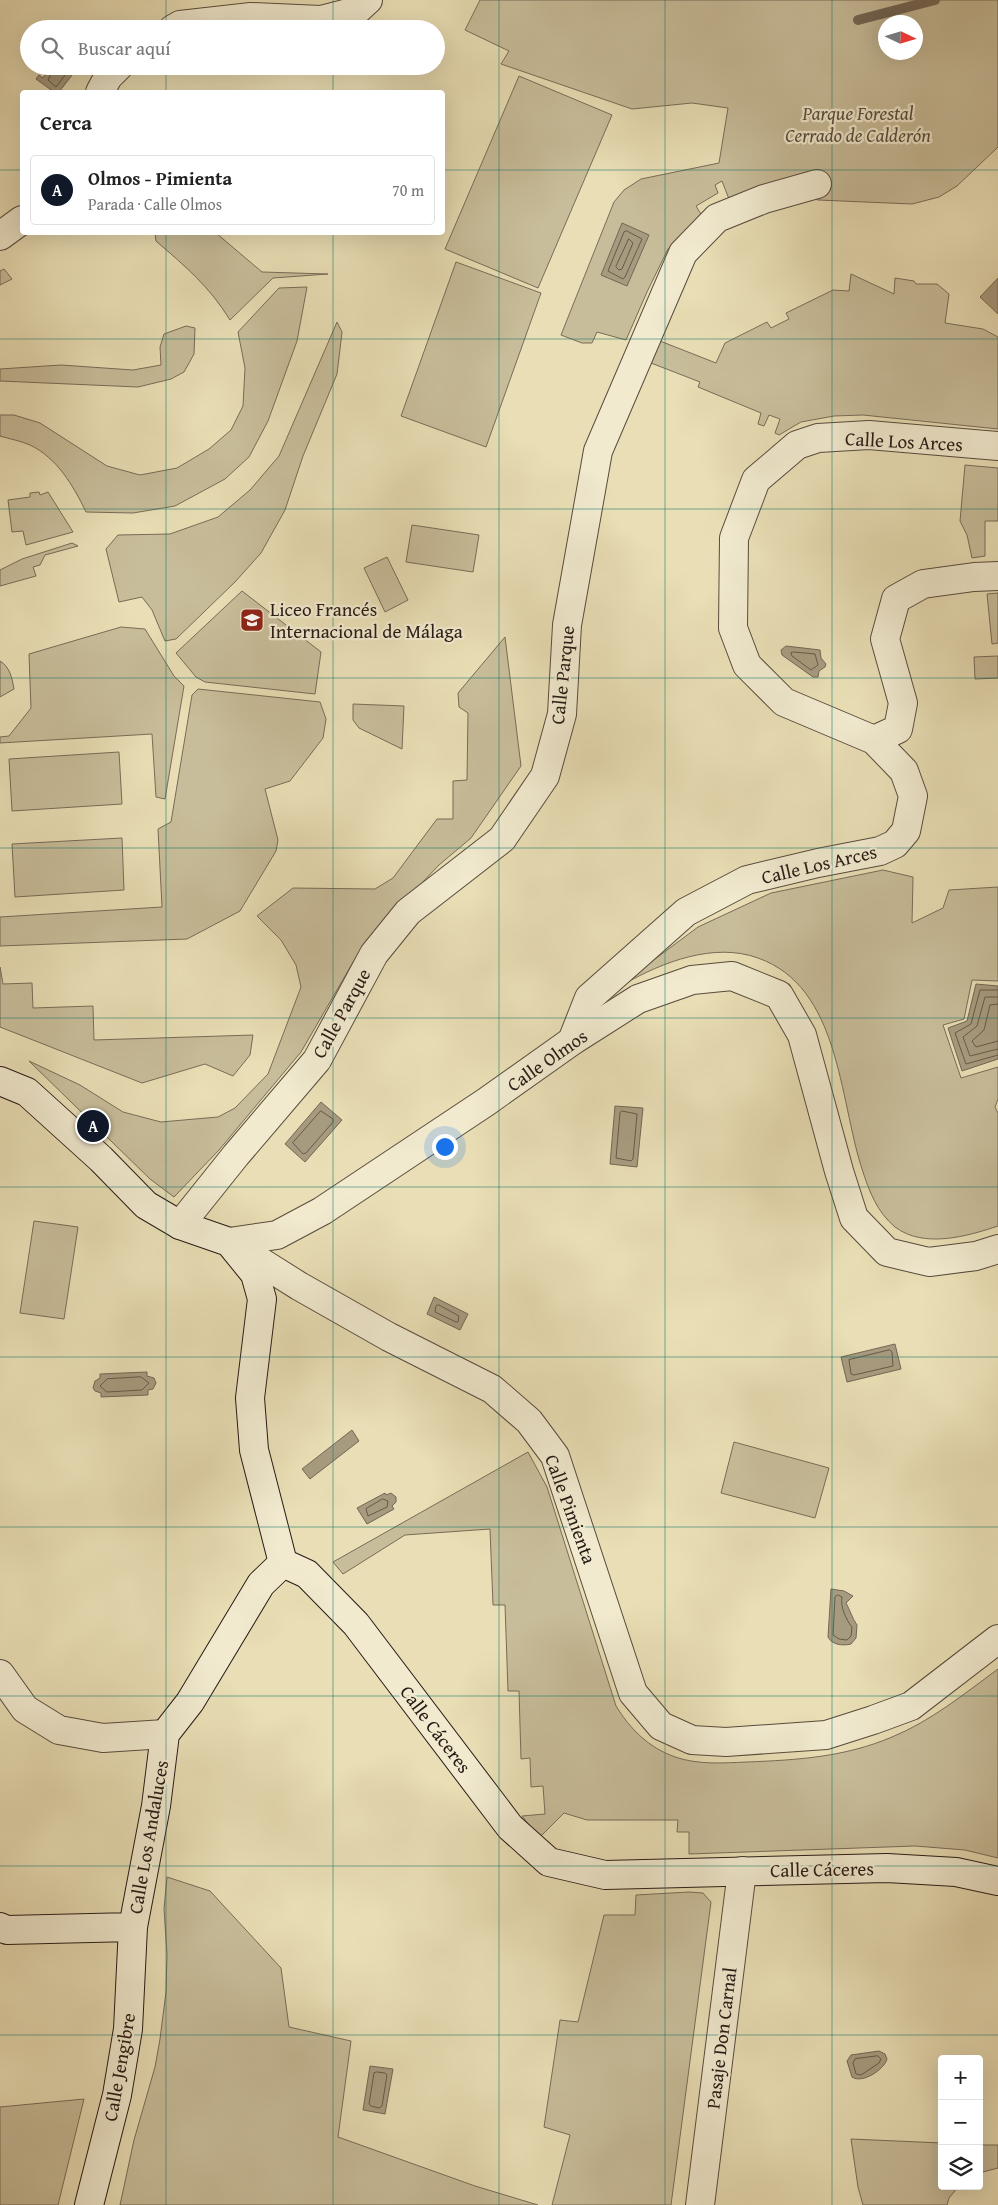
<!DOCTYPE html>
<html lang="es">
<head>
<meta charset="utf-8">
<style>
	:root { --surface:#fff; --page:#f6f6f6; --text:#222; --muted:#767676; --line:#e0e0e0; --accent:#111827 }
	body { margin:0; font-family:"Gentium Book Plus",serif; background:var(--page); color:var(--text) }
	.controls { position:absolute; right:15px; bottom:15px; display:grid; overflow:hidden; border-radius:5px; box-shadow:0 5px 20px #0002 }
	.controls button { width:45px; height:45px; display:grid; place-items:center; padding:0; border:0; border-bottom:1px solid var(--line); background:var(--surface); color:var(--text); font:25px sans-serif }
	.compass { position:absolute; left:878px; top:15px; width:45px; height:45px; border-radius:50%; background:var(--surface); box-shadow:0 5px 20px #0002; rotate:94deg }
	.you { position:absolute; left:444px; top:1146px; width:18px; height:18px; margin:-12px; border:4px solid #fff; border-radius:50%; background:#1a73e8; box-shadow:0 0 0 8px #1a73e833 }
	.badge { display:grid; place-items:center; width:32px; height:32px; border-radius:50%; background:var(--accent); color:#fff; font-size:16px; font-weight:700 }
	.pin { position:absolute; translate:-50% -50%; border:2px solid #fff; box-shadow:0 1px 5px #0006 }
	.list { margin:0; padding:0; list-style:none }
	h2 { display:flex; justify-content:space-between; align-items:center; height:65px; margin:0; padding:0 20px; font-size:21px }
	h2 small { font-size:16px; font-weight:400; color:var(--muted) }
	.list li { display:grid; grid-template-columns:32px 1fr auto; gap:15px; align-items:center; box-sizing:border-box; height:70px; margin:0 10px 10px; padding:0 10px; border:1px solid var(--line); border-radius:5px }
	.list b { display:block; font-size:19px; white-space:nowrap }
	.list p { margin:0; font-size:16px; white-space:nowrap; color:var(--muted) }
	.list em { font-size:16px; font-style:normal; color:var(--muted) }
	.icon { flex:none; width:28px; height:28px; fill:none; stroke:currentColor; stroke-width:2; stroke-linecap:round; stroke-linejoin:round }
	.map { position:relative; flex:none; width:998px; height:2205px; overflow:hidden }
	.search { position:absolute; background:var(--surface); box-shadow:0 5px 20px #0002; left:20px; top:20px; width:425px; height:55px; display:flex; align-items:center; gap:12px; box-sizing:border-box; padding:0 18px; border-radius:28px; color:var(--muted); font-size:19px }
	.panel { position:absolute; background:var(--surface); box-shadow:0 5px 20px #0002; left:20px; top:90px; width:425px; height:145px; border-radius:5px }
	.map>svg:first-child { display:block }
	.green { fill:#c8bd9a; stroke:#786c58; fill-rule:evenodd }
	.water { fill:#a79b7f; stroke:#746755 }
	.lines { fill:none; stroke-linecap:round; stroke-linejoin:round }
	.shore { stroke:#675a4a; stroke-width:1 }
	.stream { stroke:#746755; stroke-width:10 }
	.minor-casing { stroke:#584b3d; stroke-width:30 }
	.tertiary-casing { stroke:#584b3d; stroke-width:30 }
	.secondary-casing { stroke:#271a15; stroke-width:30 }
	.minor { stroke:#f1eacf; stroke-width:28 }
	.tertiary { stroke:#f1eacf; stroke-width:28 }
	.secondary { stroke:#f1eacf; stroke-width:28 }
	.grid { fill:none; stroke:#0f766e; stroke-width:1; stroke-opacity:0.55 }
	.labels { text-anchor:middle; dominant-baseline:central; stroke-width:4.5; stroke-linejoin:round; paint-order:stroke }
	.park-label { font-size:19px; font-style:italic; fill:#574b3d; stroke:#f1eacf }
	.street-label { font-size:19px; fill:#271a15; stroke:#f1eacf }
	.poi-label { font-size:19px; fill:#271a15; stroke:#f1eacf; text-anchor:start }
</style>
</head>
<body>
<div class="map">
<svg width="998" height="2205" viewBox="0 0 998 2205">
	<rect width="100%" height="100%" fill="#e9deb5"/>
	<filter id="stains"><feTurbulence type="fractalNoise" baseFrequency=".004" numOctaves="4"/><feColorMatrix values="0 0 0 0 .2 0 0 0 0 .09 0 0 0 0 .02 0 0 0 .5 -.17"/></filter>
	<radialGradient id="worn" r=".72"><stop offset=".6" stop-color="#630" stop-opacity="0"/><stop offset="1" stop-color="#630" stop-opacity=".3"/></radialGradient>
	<!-- green -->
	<path class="green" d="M480,0H998V147L957,186L939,197L912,204L818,200L766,186L729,199L722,181L715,185L718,193L696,206L702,216L668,249L647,292L626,340L597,332L592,343H582L561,335L614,202L624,190L641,179L719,163L728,108L692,103L632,109L501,64L509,51L465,30ZM886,22H916V52H886Z
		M519,76L612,115L538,288L445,249Z
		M155,233H216L262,272L328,274L273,278L230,320C209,286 186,267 156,241Z
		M456,262L541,293L486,447L401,416Z
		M4,269L12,279L0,285V271Z
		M851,274L894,294L895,278L914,281L916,284H937L949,294L945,323L983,329L998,337V429L863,415L834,416L801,422L779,435L775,433L780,419L769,415L764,426L758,424L761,413L698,387L700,382L651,363L660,341L716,363L725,343L767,322L771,328L789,319L786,313L833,290L849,291Z
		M307,287L297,341L268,421L249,457L225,479L175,506L133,513L86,512C73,485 57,458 30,445C21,441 10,439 0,436V415H14L40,423L107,466L140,475L177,468L209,449L231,430L243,406L245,368L238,332L279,288Z
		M337,322L342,332L337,374L303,456L285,510L261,553L235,582L176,639L165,641L152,610L142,597L119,602L106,549L118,535L170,534L218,517L250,490L279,456Z
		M186,326L195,328L194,354L184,372L171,379L138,387L0,381V369L61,365L133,370L161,365L160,347L164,334Z
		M965,465L998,468V521H985V556L972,558L967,535L960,521Z
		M39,492L40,495L48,492L73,532L26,545L23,531L12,532L8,500L30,497V493Z
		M412,525L479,535L473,572L406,562Z
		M72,543L78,546L45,555L40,565L33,567L36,576L0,586V570L22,559Z
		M387,557L408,600L385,612L364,568Z
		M242,591L321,652L315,694L205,682L196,677L176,653Z
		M998,593V643L992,644L987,594Z
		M121,627L145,629L174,676L184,686L165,799L156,797L152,734L0,743V737L9,736L31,708L29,654Z
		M505,637L521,766L471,838L439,865L363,945L301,1052L219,1150L174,1197L150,1179L29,1061L80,1085L123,1112L161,1122L218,1117L235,1108L268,1074L301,987L296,965L281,940L257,916L293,888L375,889L393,878L437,819H453V781L467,780L468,713L459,707L458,693Z
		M998,656V678L975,679L974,657Z
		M0,661C10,667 12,678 14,689L0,697Z
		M198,689L320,702L326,719L323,738L290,781L265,789L278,840L276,851L240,911L187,939L0,946V917L162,907L158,829L171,822L192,695Z
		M353,704L404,706L402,749L359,728L353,720Z
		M119,752L122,804L12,811L9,759Z
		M122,838L124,890L15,897L12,844Z
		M883,870L913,877L912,923L943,908L949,890L998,887V981L972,980L964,1019L943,1025L961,1078L998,1067V1099L995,1107L998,1113V1226C968,1236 924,1249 895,1227C877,1212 869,1191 862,1169C839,1098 840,987 758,958C714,942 663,962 624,984L655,959L698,927L771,893Z
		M0,967L3,984L32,983L33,1008L93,1006L94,1040L253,1035L250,1055L233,1076L205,1064L142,1083L0,1027Z
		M34,1221L78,1227L64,1319L20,1313Z
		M734,1442L829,1468L815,1518L721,1493Z
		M528,1452L547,1487L616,1706C630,1729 649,1748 675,1757C699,1765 722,1763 747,1762C798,1760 845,1757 892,1737C931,1721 964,1694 998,1669V1858L965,1850L915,1846L689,1854V1832H677L678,1820H587L564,1813L539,1838L522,1816L545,1814L543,1786L531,1787L530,1758L521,1759L519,1691H508L505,1605H493L490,1529L405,1535L343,1574L333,1562Z
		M167,1877L210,1891L281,1968L289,2027L351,2041L338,2137L475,2186L538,2205H120L134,2140L155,2067L160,2039L166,1992L167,1954L164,1909Z
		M689,1892L703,1893L711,1902L671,2205H552L570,2135L544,2127L560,2020L578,2022L604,1915H635L636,1895Z
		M84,2099L58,2205H0V2107Z
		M851,2139L942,2143V2186H959L949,2198L947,2205H863L858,2187Z
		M979,2145H998V2168L979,2173Z"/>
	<!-- water -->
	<path class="water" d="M51,66H79L59,92H54L36,79L39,75L43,78Z
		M622,223L649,235L627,286L601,275Z
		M998,278V314L980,297Z
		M786,646L820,650L821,658L826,664L825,667L819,671L818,677H813L782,655L781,650Z
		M976,984L998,986V1059L962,1071L948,1028L967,1021Z
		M321,1102L342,1120L305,1162L285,1144Z
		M615,1106L643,1108L637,1167L610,1164Z
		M434,1297L468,1314L460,1330L427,1314Z
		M895,1344L901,1369L847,1382L841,1357Z
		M147,1372V1376L154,1378L156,1383L153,1389L148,1390V1395L101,1397V1393L95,1391L93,1388L95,1381L100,1378V1374Z
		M352,1430L359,1441L310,1479L302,1469Z
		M385,1493L386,1495L391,1493L396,1497V1502L392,1506L394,1509L367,1524L357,1508Z
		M831,1589L844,1591L853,1596L846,1603C850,1610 852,1618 857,1625L856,1638L851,1644C843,1646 832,1645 828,1637Z
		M879,2051L885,2054L887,2059C884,2070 862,2084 852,2077L847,2061L851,2055Z
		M370,2066L393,2069L385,2114L363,2110Z"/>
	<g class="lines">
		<!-- shore -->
		<path class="shore" d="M55,66L48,80L56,87L72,66
			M627,231L642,239L625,277L623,279L608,271L624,232Z
			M629,239L633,243L622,269L619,270L616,267Z
			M794,652L815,654L818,665L811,670L792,656L791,653Z
			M998,990H980L971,1024L955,1033L966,1064L998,1055
			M998,997H985L977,1026L963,1037L970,1056L998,1049
			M998,1004L990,1005L984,1030L972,1041L976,1047L998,1041
			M321,1111L333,1119V1122L306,1153L303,1154L293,1143Z
			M622,1111L637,1114L633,1159L631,1161L616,1158L620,1113Z
			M439,1305L459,1316L458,1322H456L435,1312L436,1306Z
			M890,1350L892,1352L893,1366L854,1375L851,1374L849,1360Z
			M141,1377L149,1383L142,1390L107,1392L100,1386L107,1379Z
			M383,1499L388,1501L387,1507L368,1516L366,1509Z
			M838,1595L842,1597C840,1606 846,1620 852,1627L851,1636L847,1640L839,1639L833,1635L835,1597Z
			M878,2056L881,2059L879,2063L861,2075L856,2074L853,2063L855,2059Z
			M377,2072L385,2073L387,2075L382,2106L379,2108L371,2106L369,2104L374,2073Z"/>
		<!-- stream -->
		<path class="stream" d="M858,20L935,0"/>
		<!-- minor casing -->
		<g class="minor-casing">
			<path id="minor" d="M874,740L898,729L903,703L885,639L896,599L923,584L974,577L998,576
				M572,1041L589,998L686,912L747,880L818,863L880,851L895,844L906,831L913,796L904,771L874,740L784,702L747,665L733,628L734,538L756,480L797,445L818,438L869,435L998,446
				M180,1225L236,1155L317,1060L374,954L408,912L502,839L545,776L562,714L567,625L598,451L683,253L717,218L764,199L817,184
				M234,1245L299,1286L389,1337L492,1389L529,1421L555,1456L633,1693L661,1726L692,1740L726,1742L826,1735L873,1720L911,1706L998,1639
				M0,1674L25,1709L59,1730L103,1738L165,1734
				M700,2205L742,1871"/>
		</g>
		<!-- tertiary casing -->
		<g class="tertiary-casing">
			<path id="tertiary" d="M173,29L180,25L251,17L321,20L356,11L368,0
				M100,92L108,77L119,66
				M0,236L22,220
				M229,1242L277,1235L322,1211L486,1102L572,1041L638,999L692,980L732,976L779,995L802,1035L839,1171L854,1218L887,1252L929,1262L976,1256L998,1249"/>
		</g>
		<!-- secondary casing -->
		<g class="secondary-casing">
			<path id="secondary" d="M0,1081L27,1092L101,1159L146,1205L180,1225L229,1242L255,1274L262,1299L250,1398L254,1450L283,1563
				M283,1563L307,1574L356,1624L510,1827L549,1862L605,1875L887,1868L956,1872L998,1881
				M0,1927L7,1930L133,1927
				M89,2205L117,2095L128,2029L133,1927L156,1806L165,1734L190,1702L261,1584L283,1563"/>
		</g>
		<!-- minor -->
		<use href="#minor" class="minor"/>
		<!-- tertiary -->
		<use href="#tertiary" class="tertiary"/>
		<!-- secondary -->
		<use href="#secondary" class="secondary"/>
	</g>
	<!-- grid -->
	<path class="grid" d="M166,0V29M333,0V29M499,0V2205M665,0V2205M832,0V2205M166,66V92M333,66V92M0,170H22M442,170H998M166,232V2205M333,232V2205M0,339H998M0,509H998M0,678H998M0,848H998M0,1018H998M0,1187H998M0,1357H998M0,1527H998M0,1696H998M0,1866H998M0,2035H998"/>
	<!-- icons -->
	<defs>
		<g id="school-square" transform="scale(1.25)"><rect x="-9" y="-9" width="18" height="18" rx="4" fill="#8f2418" stroke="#f1eacf"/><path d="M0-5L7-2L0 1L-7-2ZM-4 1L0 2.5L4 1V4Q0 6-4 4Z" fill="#fff"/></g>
	</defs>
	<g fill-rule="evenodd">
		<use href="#school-square" x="252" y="620"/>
	</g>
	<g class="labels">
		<!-- park labels -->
		<g class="park-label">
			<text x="858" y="113">Parque Forestal<tspan x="858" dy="22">Cerrado de Calderón</tspan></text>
		</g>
		<!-- street labels -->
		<g class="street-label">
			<text transform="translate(904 441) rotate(3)">Calle Los Arces</text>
			<text transform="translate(562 675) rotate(-84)">Calle Parque</text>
			<text transform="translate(819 864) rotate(-13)">Calle Los Arces</text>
			<text transform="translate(341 1013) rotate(-61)">Calle Parque</text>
			<text transform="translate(547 1060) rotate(-35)">Calle Olmos</text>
			<text transform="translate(571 1509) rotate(70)">Calle Pimienta</text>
			<text transform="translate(436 1729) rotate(53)">Calle Cáceres</text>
			<text transform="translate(148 1837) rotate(-80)">Calle Los Andaluces</text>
			<text transform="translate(822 1869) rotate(-1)">Calle Cáceres</text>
			<text transform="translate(721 2038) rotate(-83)">Pasaje Don Carnal</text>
			<text transform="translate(119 2067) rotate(-80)">Calle Jengibre</text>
		</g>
		<!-- poi labels -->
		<g class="poi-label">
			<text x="270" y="609">Liceo Francés<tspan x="270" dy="22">Internacional de Málaga</tspan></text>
		</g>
	</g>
	<rect width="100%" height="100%" filter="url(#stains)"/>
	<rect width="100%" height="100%" fill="url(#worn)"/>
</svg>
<div class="controls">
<button>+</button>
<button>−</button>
<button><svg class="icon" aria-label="layers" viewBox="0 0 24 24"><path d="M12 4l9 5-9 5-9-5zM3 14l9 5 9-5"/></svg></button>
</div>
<svg class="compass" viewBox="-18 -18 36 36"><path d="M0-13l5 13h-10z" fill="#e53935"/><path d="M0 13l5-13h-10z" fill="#767676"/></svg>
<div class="you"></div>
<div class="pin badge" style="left:93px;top:1126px">A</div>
<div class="search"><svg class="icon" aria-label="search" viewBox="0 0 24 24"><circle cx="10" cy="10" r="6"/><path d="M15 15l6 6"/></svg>Buscar aquí</div>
<section class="panel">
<h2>Cerca<small></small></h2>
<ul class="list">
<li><span class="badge">A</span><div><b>Olmos - Pimienta</b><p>Parada · Calle Olmos</p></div><em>70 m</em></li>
</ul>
</section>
</div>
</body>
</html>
